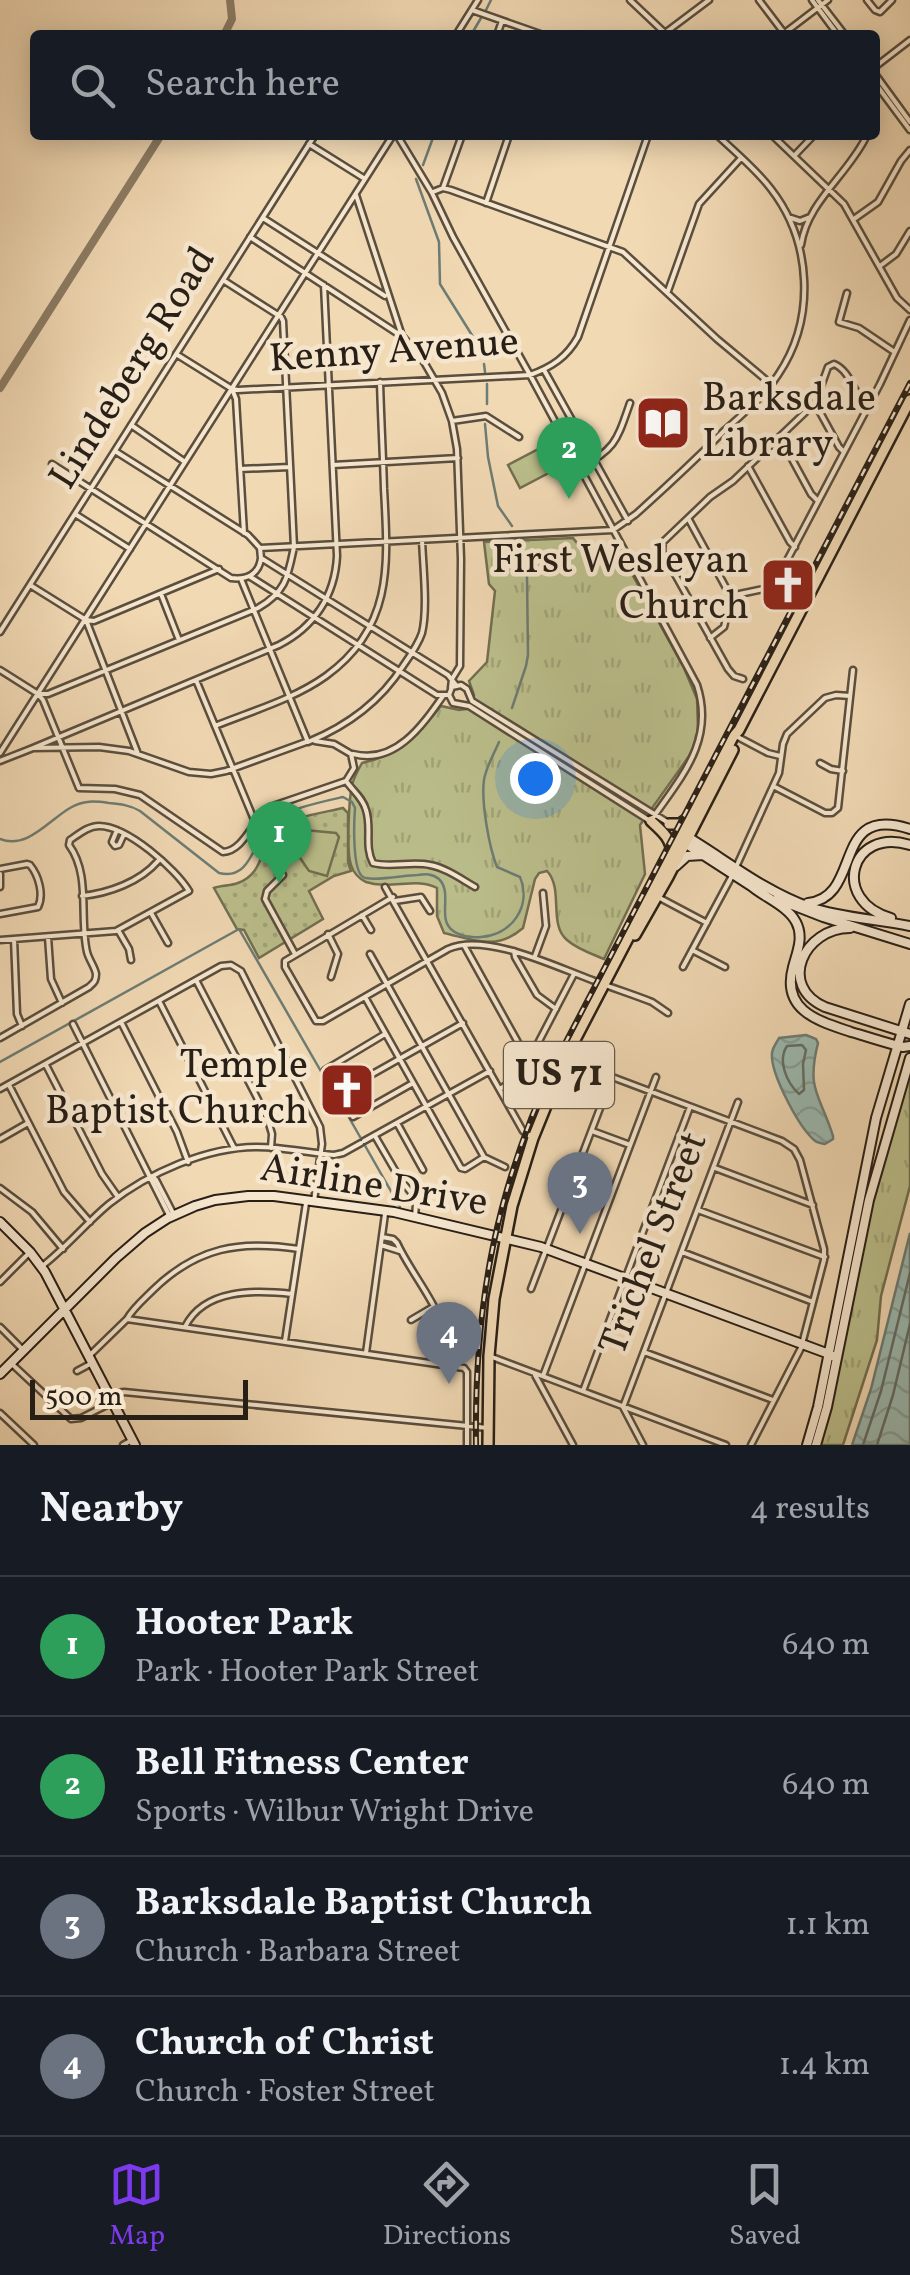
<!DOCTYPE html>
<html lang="en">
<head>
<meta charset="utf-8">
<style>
	:root { --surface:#171b24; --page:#242831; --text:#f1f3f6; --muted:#9ea1a6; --line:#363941; --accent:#7c3aed }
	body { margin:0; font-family:Vollkorn,serif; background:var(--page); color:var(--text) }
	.scale { position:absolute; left:30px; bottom:25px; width:218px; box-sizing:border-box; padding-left:10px; border:5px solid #281f16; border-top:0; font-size:28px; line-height:35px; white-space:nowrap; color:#281f16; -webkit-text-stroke:8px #f6e6ce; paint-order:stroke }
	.you { position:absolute; left:535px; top:778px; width:35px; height:35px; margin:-25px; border:8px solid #fff; border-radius:50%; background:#1a73e8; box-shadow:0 0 0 15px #1a73e833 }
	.badge { display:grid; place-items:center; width:65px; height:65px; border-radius:50%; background:var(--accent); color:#fff; font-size:32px; font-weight:700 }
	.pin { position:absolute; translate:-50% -82px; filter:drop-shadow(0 2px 5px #0008) }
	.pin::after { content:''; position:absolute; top:52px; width:35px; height:30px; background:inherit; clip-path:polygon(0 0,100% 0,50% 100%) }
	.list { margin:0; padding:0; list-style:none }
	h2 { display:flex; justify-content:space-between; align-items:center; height:130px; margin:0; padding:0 40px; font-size:42px }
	h2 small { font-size:32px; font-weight:400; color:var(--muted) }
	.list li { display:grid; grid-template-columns:65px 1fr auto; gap:30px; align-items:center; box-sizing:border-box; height:140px; padding:0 40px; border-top:2px solid var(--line) }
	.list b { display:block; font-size:38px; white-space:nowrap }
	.list p { margin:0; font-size:32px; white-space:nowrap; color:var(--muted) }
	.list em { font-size:32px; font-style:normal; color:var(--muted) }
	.icon { flex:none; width:55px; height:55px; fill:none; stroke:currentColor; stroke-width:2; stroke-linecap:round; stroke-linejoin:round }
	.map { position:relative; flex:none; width:910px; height:1445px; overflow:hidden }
	.search { position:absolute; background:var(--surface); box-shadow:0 5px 25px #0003; left:30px; right:30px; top:30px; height:110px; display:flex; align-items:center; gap:25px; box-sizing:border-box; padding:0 35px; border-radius:10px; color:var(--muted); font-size:38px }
	.sheet { height:690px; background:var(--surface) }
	nav { display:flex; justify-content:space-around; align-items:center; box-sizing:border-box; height:140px; border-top:2px solid var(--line); background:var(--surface); font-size:28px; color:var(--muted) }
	nav a { display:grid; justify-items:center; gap:5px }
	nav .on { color:var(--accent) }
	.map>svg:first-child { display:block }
	.grass { fill:url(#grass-tufts); stroke:#726f51; stroke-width:2.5 }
	.park { fill:url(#park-dots); stroke:#726f51; stroke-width:2.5 }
	.pitch { fill:#bbbf8c; stroke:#726f51; stroke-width:2.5 }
	.water { fill:url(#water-waves); stroke:#6d7c74; stroke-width:2.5 }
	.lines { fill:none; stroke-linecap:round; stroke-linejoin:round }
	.shore { stroke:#626c64; stroke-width:2.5 }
	.stream { stroke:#6d7c74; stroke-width:2.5 }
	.taxiway { stroke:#8c7c65; stroke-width:8 }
	.street-casing { stroke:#5a4e3e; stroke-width:9 }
	.secondary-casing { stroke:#281f16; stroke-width:12 }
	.primary-casing { stroke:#281f16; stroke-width:14 }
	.street { stroke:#f6e6ce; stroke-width:4 }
	.secondary { stroke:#f6e6ce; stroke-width:8 }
	.primary { stroke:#f1d9b4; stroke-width:9 }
	.rail-casing { stroke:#281f16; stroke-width:6 }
	.rail { stroke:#f6e6ce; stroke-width:2.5; stroke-dasharray:8; stroke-linecap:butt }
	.labels { text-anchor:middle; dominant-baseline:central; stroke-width:9; stroke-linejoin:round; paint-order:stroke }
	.shield { fill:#f6e6ce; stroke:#665b4d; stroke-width:2.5 }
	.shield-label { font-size:38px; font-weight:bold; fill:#281f16 }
	.street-label { font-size:40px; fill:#281f16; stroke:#f6e6ce }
	.poi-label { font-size:40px; fill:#281f16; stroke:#f6e6ce; text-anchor:end }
</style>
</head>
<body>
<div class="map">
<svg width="910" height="1445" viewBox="0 0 910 1445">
	<defs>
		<pattern id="grass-tufts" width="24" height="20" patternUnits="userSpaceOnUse" patternTransform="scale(2.5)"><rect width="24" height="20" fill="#bbbf8c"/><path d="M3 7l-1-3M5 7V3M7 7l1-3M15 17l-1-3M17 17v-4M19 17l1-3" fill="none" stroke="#a1a478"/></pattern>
		<pattern id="park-dots" width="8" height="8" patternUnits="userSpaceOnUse" patternTransform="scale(2.5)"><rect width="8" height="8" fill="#bbbf8c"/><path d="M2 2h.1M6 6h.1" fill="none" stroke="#a1a478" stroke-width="1.8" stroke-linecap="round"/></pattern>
		<pattern id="water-waves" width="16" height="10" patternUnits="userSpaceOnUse" patternTransform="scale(2.5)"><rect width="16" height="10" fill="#9bbab2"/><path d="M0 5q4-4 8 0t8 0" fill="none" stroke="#869f98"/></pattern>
	</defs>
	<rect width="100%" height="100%" fill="#f1d9b4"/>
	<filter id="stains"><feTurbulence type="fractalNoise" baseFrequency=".002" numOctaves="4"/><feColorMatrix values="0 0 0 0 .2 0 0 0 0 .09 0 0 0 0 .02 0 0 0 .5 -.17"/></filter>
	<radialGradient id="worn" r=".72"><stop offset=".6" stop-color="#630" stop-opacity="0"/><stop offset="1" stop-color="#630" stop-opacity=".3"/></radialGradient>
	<!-- grass -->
	<path class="grass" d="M573,538C586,556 600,561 622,556L684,668L697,699L698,730L692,752L640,825L645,874L604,959C592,954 577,949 567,940C548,924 564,889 547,871L539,873L535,879L523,928C497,951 474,940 444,933L437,916V888C418,877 390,890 366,882C359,879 353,872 351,865C346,851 349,800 352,785C354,777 358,770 362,763C402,754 416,736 441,706L459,710L466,709L474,695L469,681L487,662L495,591L489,584L484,542Z
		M910,1065V1186L881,1296L877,1340L843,1445H818L871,1197Z"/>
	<!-- park -->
	<path class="park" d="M343,808L348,813V862L351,871L334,876L309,891L323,919L259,958L244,930L237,929L214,888C222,885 230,886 238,883C264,873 259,849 275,832C290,816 323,813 343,808Z"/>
	<!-- pitch -->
	<path class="pitch" d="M550,443L562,466L520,488L508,465Z
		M294,829L336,833L339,837L327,876L309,871L294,849Z"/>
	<!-- water -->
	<path class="water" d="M806,1035L816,1039L818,1043C806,1091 820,1094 833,1136V1139L825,1144C817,1142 816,1143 810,1136C797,1122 770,1073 772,1053C773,1046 776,1044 779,1038Z
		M910,1233V1445H852L871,1389Z"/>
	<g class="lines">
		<!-- shore -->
		<path class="shore" d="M802,1045L806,1050L803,1064L804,1090L799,1094C787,1083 777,1061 787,1046Z
			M863,1445L881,1391L910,1273
			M877,1445L893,1395L910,1324"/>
		<!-- stream -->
		<path class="stream" d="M486,10L491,0
			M471,35L481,18
			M423,165L434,135
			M416,179L439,242L440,284L485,356
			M484,364L485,372
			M487,384V404
			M485,424L488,457L498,506L512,526
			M512,708L526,666L528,655L527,577L520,544
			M0,839C27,850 49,820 70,808C83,800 95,801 109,803C120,804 130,805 140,811L219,873C254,882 253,834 276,818C291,808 325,801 343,797L352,802L355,808C354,821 352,870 363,877C371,882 406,875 417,875C425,874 432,873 439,879C453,893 437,918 452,930C459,936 472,938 481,937C512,935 532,906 520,877L497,867C489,847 481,802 484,780C486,767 494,754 499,742
			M0,1062L239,929L334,1094
			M343,1107L400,1207"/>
		<!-- taxiway -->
		<path class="taxiway" d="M224,35L232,19L230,0
			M0,388L161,135"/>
		<!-- street casing -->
		<g class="street-casing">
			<path id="street" d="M630,0L667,35
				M759,0L784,33
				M812,0L838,35
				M818,0L845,35
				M867,0L875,10L880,12L892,0
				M472,10L543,35
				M665,33L709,0
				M456,35L478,0
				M497,35L502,21
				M782,35L828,0
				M875,67L910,40
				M875,74L910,122
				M875,83L910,130
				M397,135L432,193L453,237L530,375L697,685C715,740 682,776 652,819
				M772,135L844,204L897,298L910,310
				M309,144L365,179
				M794,156L814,135
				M443,188L462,135
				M433,192L443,188L451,190L623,252L717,339L771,384
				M356,195L401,333
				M486,203L509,135
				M263,218L385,296
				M791,218L800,221L810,217
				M854,219L878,202L901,161L910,150
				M250,237L403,337L424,362L442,393L452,421L457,449L461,559L460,666L452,679L451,688
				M801,245C807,203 846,176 865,139
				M880,266L896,254L910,231
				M668,291L699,204L741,158
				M847,293L839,322L859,328L893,351
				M176,354L232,389L238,390L530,375C552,367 567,357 578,337L648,135
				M544,370L628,521
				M232,389L236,399L244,533
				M816,405L839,447L844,452
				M452,421L486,416L519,437
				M131,425L185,462
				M780,437L811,494L818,501
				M115,451L248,535L260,548L261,558L448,675L456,685
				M52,464L231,578C246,580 259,575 261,558
				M333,465L458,458
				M748,466L790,542L795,547
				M580,468C616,449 617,440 630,403
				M240,469L290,467
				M75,514L130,549
				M688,518L731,597L724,627L710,638
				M260,548L613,530L636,514C666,487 696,459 725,430C744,413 764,396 778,375C816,319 812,242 771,189C756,169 735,152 717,135
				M249,576L437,695H449
				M241,579L308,742C347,726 380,702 403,666C410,656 418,645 422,633C428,609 423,566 422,540
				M30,585L86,620L138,754
				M773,587L880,384L910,320
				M161,594L179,640
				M730,596L773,587L805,603
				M86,620L94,621L219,569
				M0,632L315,135
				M0,670L38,694L43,700L79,788L115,789L140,795L223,852C244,851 253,819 270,807L346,781
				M743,679L734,676L728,669L662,551L663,542L710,497L733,481L815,403L828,367L834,364C851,371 854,395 867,407
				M196,680L255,822
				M38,694H48L258,608C286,592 288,576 294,547L283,321L281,317L223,280
				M449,695L452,687L461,685L467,689L472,701L667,822
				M449,695L453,703L469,706L650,821
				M215,726C252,711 294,699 326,676C394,627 388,563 384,489C383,454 381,418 380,382
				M734,735L768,753L780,756
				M315,741L334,744L351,754L354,768L346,781
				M33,748L279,645C314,627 335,596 337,556L324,285
				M0,753L393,135
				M353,754C395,765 422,726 443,696
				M0,761L33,748L99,747L129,751L189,772L211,774L226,771L306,742
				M820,763L831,769L843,771
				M346,781C353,791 363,798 366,810C372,828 364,846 373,863C391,868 411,861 430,865C446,868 461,879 475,887
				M773,786L825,813H832L838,808L853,670
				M117,830L112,842L115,846L119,845L124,834
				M737,865L779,773L783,744L787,734L825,698L836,695L850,696
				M0,869L27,864L30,865C39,876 44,895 38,907L0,914
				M0,874V887
				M283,875L267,891L265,899L295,954
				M385,887L523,1131L533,1138
				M82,896C109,893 140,882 158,861
				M393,897L285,961V967L316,1021H323L448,949C485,932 556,967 592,980C612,988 632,994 652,1002L668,1013
				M658,897L707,923
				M395,901L421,897L430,911
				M151,913L168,943
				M362,915L371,930
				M118,930L129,949L131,960
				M328,934L338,954L331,977
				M48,937L51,979L62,1003
				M14,939L17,1014L22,1026
				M0,940L116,931L189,891C176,869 127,826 99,826C88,826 79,834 70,840L69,845C91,875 79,917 87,952C89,960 95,967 96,974C96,982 93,983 89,987L0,1038
				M465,947L525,1055L530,1059
				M692,950L725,967
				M514,951L515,957L537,995L556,1009
				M370,954L484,1157L505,1167
				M535,956L546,926L543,893
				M683,967L733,874
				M196,980L267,1117L272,1134L271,1148
				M365,997L461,1168L465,1169L484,1157
				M159,1001L234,1148
				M121,1022L177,1132L188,1162
				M73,1024L170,1217
				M567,1060L782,1141L794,1149L800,1160L824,1249V1260L801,1348L751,1445
				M46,1065L102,1174L118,1197
				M325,1070L385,1034
				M9,1085L64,1192L90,1222
				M0,1089L221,966L231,965L241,971L320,1127L322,1144L314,1201
				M500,1089L515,1079L524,1070L574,974
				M337,1094L463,1023
				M353,1117L413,1083
				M397,1123L423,1170
				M592,1131L630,1145
				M375,1136L400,1179L413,1195L416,1204L415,1217
				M0,1139L28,1123
				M364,1141L490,1071
				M715,1168L813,1205
				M152,1176L156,1180L174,1215
				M0,1188L32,1212L63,1249
				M698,1210L825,1257
				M382,1237L393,1239L397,1243C415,1282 454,1320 449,1366
				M381,1245L400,1251
				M682,1252L813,1302
				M41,1267C66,1248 85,1224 109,1204C148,1173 207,1147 257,1147C283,1147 308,1153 334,1155L343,1153L361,1143
				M0,1282L30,1252
				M531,1289L602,1103
				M127,1319C133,1308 144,1299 153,1290C197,1247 240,1240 299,1249
				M411,1320L433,1307
				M0,1327L24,1351
				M185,1327C204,1288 256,1290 292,1294
				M285,1341L306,1203
				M644,1352L773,1400
				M366,1353L385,1214
				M89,1356L127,1319L464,1368L467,1372V1445
				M492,1357L726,1445
				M13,1365L71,1419L81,1418L113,1402
				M77,1371L92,1363
				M535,1375L573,1445
				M543,1376L656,1077
				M583,1391L690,1107
				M110,1394L124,1392L488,1428
				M0,1413L34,1445
				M123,1445L132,1440
				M643,1445L623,1407L738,1102"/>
		</g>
		<!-- secondary casing -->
		<g class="secondary-casing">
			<path id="secondary" d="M686,836C726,860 764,891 809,907C842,918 876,919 910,926
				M683,842L751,886
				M676,866L687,856L703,855
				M749,884C763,897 787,905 796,922C804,937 797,952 793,967C781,1011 819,1021 851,1032C869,1037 886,1043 903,1047L910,1046
				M777,899L823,917L910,944
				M808,903C864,897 830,803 910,829
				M891,918C830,901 850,826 910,845
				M850,928C804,928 777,986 825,1007L910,1034
				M0,1222L30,1252L45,1272L135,1445
				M0,1374L116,1258L145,1233L168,1218L195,1206L215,1200L248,1196H274L394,1212L541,1247L837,1357
				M807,1445L818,1407L876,1118L910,1004
				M816,1445L827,1407L869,1200L910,1058"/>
		</g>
		<!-- primary casing -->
		<g class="primary-casing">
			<path id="primary" d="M651,821C662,831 672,839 672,855
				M669,824H680L690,817
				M635,935L668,877L733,750
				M488,1445L489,1356L494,1299L512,1206L533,1138L565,1059L733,737L739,730L910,400"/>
		</g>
		<!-- street -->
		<use href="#street" class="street"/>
		<!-- secondary -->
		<use href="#secondary" class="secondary"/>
		<!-- primary -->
		<use href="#primary" class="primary"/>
		<!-- rail casing -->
		<g class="rail-casing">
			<path id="rail" d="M476,1445C474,1303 496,1186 558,1057L910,383"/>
		</g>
		<!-- rail -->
		<use href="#rail" class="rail"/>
	</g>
	<!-- icons -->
	<defs>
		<g id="library-square" transform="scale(2.875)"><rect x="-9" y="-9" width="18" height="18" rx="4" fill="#8f2418" stroke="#f6e6ce"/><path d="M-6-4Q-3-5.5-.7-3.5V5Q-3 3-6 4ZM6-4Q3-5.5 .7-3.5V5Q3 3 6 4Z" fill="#fff"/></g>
		<g id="church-square" transform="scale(2.875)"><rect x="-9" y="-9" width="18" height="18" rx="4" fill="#8f2418" stroke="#f6e6ce"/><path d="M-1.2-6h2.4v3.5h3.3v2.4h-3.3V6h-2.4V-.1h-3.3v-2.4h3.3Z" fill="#fff"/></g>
	</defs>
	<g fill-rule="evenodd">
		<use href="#library-square" x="663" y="423"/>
		<use href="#church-square" x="788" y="585"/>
		<use href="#church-square" x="347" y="1090"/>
	</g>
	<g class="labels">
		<!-- shield labels -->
		<rect class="shield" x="504" y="1042" width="110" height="66" rx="8"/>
		<g class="shield-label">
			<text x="559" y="1075">US 71</text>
		</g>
		<!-- street labels -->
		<g class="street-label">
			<text transform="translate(394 352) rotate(-4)">Kenny Avenue</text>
			<text transform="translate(134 369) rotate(-58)">Lindeberg Road</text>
			<text transform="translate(374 1187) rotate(9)">Airline Drive</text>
			<text transform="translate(655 1244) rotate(-69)">Trichel Street</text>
		</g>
		<!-- poi labels -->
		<g class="poi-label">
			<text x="702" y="400" text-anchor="start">Barksdale<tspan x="702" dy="46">Library</tspan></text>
			<text x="749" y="562">First Wesleyan<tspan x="749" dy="46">Church</tspan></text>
			<text x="308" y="1067">Temple<tspan x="308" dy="46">Baptist Church</tspan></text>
		</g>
	</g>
	<rect width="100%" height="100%" filter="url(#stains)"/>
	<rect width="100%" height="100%" fill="url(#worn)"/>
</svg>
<div class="scale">500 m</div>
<div class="you"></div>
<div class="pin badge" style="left:279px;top:883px;background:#2e9e5b">1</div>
<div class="pin badge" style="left:569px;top:499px;background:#2e9e5b">2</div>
<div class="pin badge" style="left:580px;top:1234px;background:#6b7280">3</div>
<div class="pin badge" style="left:449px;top:1384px;background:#6b7280">4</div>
<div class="search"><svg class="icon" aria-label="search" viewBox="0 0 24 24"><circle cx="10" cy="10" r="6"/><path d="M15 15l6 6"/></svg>Search here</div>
</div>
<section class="sheet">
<h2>Nearby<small>4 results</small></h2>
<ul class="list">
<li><span class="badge" style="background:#2e9e5b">1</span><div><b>Hooter Park</b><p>Park · Hooter Park Street</p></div><em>640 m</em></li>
<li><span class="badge" style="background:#2e9e5b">2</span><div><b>Bell Fitness Center</b><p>Sports · Wilbur Wright Drive</p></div><em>640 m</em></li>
<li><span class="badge" style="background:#6b7280">3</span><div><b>Barksdale Baptist Church</b><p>Church · Barbara Street</p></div><em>1.1 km</em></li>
<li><span class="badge" style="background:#6b7280">4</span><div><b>Church of Christ</b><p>Church · Foster Street</p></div><em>1.4 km</em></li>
</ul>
</section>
<nav>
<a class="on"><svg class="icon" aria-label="map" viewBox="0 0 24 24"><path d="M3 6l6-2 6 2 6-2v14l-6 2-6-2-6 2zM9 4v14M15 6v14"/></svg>Map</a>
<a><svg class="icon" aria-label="directions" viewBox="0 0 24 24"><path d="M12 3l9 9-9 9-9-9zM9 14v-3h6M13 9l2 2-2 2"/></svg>Directions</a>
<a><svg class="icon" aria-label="saved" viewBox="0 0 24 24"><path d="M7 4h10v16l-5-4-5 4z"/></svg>Saved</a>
</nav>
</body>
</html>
